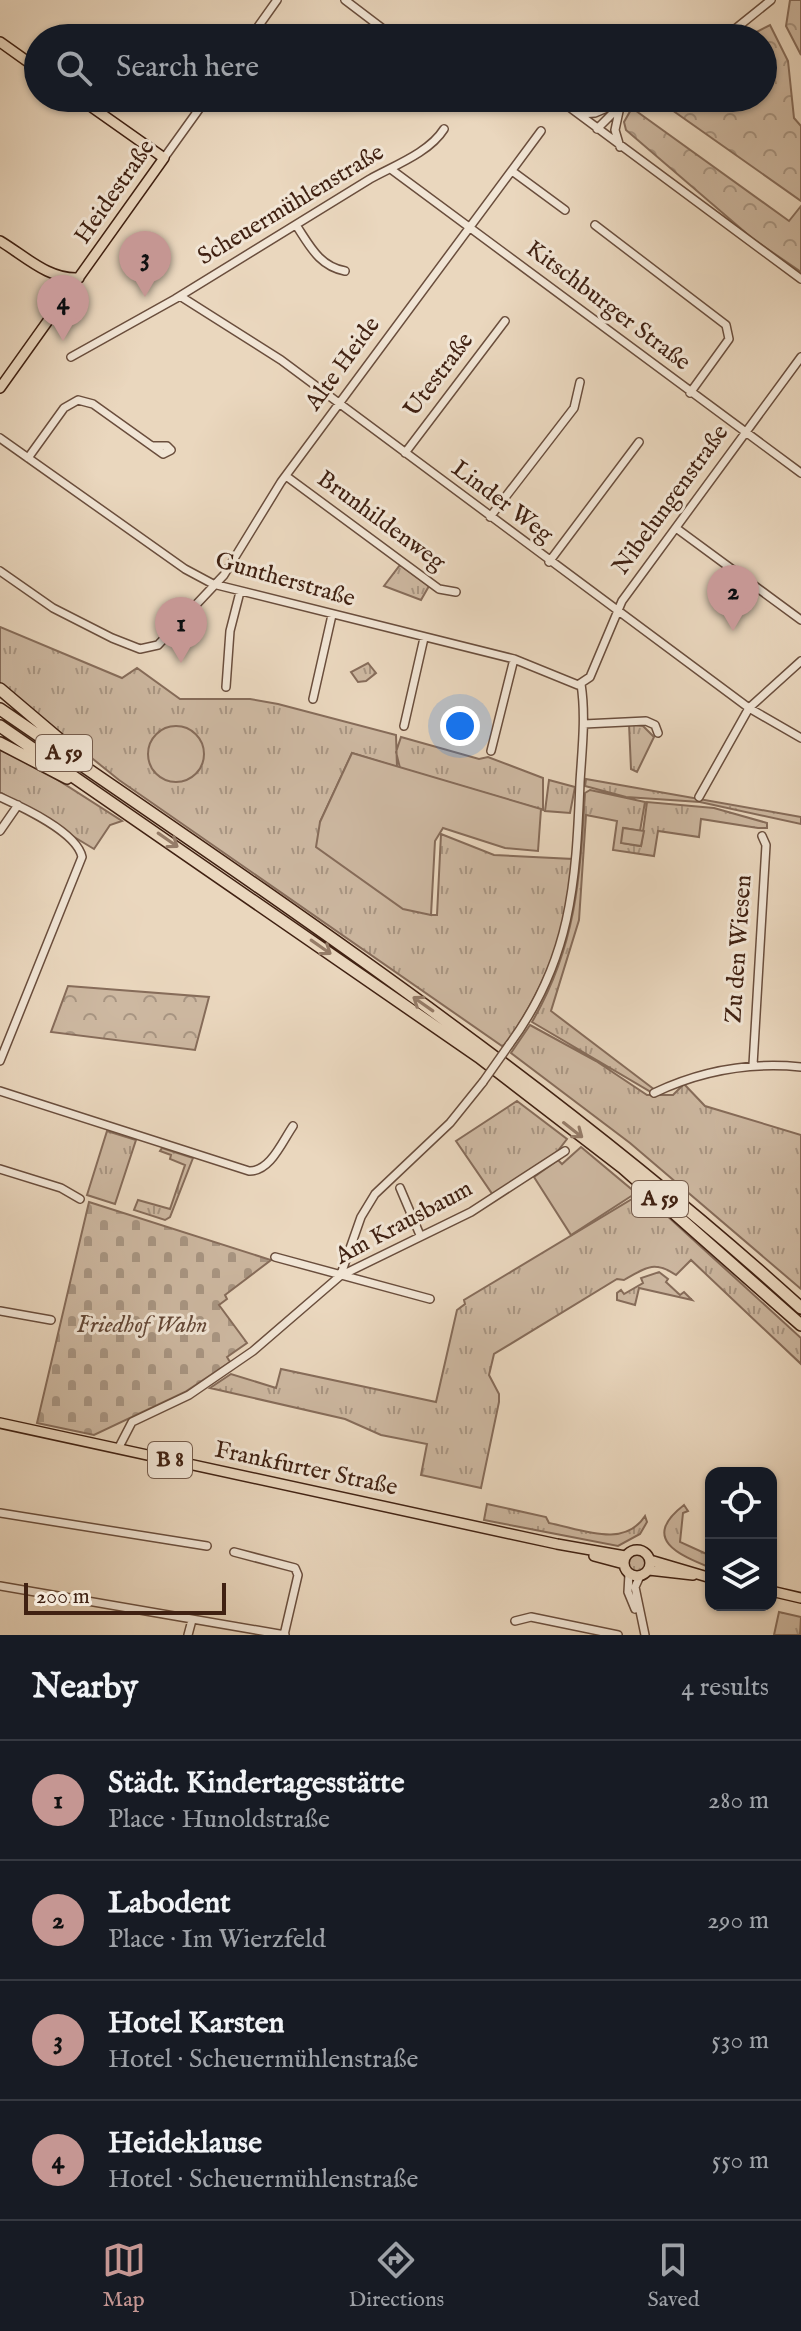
<!DOCTYPE html>
<html lang="en">
<head>
<meta charset="utf-8">
<style>
	:root { --surface:#171b24; --page:#20242c; --text:#f1f3f6; --muted:#9ea1a6; --line:#363941; --accent:#c59692 }
	body { margin:0; font-family:"IM FELL English",serif; background:var(--page); color:var(--text) }
	.controls { position:absolute; right:24px; bottom:24px; display:grid; overflow:hidden; border-radius:16px; box-shadow:0 2px 6px #0004 }
	.controls button { width:72px; height:72px; display:grid; place-items:center; padding:0; border:0; border-bottom:2px solid var(--line); background:var(--surface); color:var(--text); font:40px sans-serif }
	.scale { position:absolute; left:24px; bottom:20px; width:202px; box-sizing:border-box; padding-left:8px; border:4px solid #402112; border-top:0; font-size:22px; line-height:28px; white-space:nowrap; color:#402112; -webkit-text-stroke:6px #f1e5d5; paint-order:stroke }
	.you { position:absolute; left:460px; top:726px; width:28px; height:28px; margin:-20px; border:6px solid #fff; border-radius:50%; background:#1a73e8; box-shadow:0 0 0 12px #1a73e833 }
	.badge { display:grid; place-items:center; width:52px; height:52px; border-radius:50%; background:var(--accent); color:#111; font-size:26px; font-weight:700 }
	.pin { position:absolute; translate:-50% -66px; filter:drop-shadow(0 2px 4px #0008) }
	.pin::after { content:''; position:absolute; top:42px; width:28px; height:24px; background:inherit; clip-path:polygon(0 0,100% 0,50% 100%) }
	.list { margin:0; padding:0; list-style:none }
	h2 { display:flex; justify-content:space-between; align-items:center; height:104px; margin:0; padding:0 32px; font-size:34px }
	h2 small { font-size:26px; font-weight:400; color:var(--muted) }
	.list li { display:grid; grid-template-columns:52px 1fr auto; gap:24px; align-items:center; box-sizing:border-box; height:120px; padding:0 32px; border-top:2px solid var(--line) }
	.list b { display:block; font-size:30px; white-space:nowrap }
	.list p { margin:0; font-size:26px; white-space:nowrap; color:var(--muted) }
	.list em { font-size:26px; font-style:normal; color:var(--muted) }
	.icon { flex:none; width:44px; height:44px; fill:none; stroke:currentColor; stroke-width:2; stroke-linecap:round; stroke-linejoin:round }
	.map { position:relative; flex:none; width:801px; height:1635px; overflow:hidden }
	.search { position:absolute; background:var(--surface); box-shadow:0 2px 6px #0004; left:24px; right:24px; top:24px; height:88px; display:flex; align-items:center; gap:20px; box-sizing:border-box; padding:0 28px; border-radius:44px; color:var(--muted); font-size:30px }
	.sheet { height:584px; background:var(--surface) }
	nav { display:flex; justify-content:space-around; align-items:center; box-sizing:border-box; height:112px; border-top:2px solid var(--line); background:var(--surface); font-size:22px; color:var(--muted) }
	nav a { display:grid; justify-items:center; gap:4px }
	nav .on { color:var(--accent) }
	.map>svg:first-child { display:block }
	.grass { fill:url(#grass-tufts); stroke:#866c5a; stroke-width:2 }
	.forest { fill:url(#forest-crowns); stroke:#866c5a; stroke-width:2 }
	.cemetery { fill:url(#cemetery-stones); stroke:#866c5a; stroke-width:2 }
	.garden { fill:#cdb8a1; stroke:#866c5a; stroke-width:2 }
	.lines { fill:none; stroke-linecap:round; stroke-linejoin:round }
	.minor-casing { stroke:#6a4e3d; stroke-width:10 }
	.major-casing { stroke:#402112; stroke-width:12 }
	.highway-casing { stroke:#402112; stroke-width:14 }
	.minor { stroke:#f1e5d5; stroke-width:7 }
	.major { stroke:#ead7be; stroke-width:9 }
	.highway { stroke:#ead7be; stroke-width:11 }
	.minor-bridge-casing { stroke:#6a4e3d; stroke-width:10; stroke-linecap:butt }
	.minor-bridge { stroke:#f1e5d5; stroke-width:7 }
	.oneway { stroke:#957c68 }
	.labels { text-anchor:middle; dominant-baseline:central; stroke-width:6; stroke-linejoin:round; paint-order:stroke }
	.shield { fill:#f1e5d5; stroke:#755c4c; stroke-width:2 }
	.shield-label { font-size:22px; font-weight:bold; fill:#402112 }
	.street-label { font-size:24px; fill:#402112; stroke:#f1e5d5 }
	.park-label { font-size:24px; font-style:italic; fill:#634736; stroke:#f1e5d5 }
</style>
</head>
<body>
<div class="map">
<svg width="801" height="1635" viewBox="0 0 801 1635">
	<defs>
		<pattern id="grass-tufts" width="24" height="20" patternUnits="userSpaceOnUse" patternTransform="scale(2)"><rect width="24" height="20" fill="#cdb8a1"/><path d="M3 7l-1-3M5 7V3M7 7l1-3M15 17l-1-3M17 17v-4M19 17l1-3" fill="none" stroke="#a89582"/></pattern>
		<pattern id="forest-crowns" width="20" height="18" patternUnits="userSpaceOnUse" patternTransform="scale(2)"><rect width="20" height="18" fill="#cdb8a1"/><path d="M2 6a3 3 0 1 1 6 0M12 15a3 3 0 1 1 6 0" fill="none" stroke="#a89582"/></pattern>
		<pattern id="cemetery-stones" width="16" height="16" patternUnits="userSpaceOnUse" patternTransform="scale(2)"><rect width="16" height="16" fill="#cdb8a1"/><path d="M2 7V4a2 2 0 0 1 4 0v3zM10 15v-3a2 2 0 0 1 4 0v3z" fill="#a89582"/></pattern>
	</defs>
	<rect width="100%" height="100%" fill="#ead7be"/>
	<filter id="stains"><feTurbulence type="fractalNoise" baseFrequency=".0025" numOctaves="4"/><feColorMatrix values="0 0 0 0 .2 0 0 0 0 .09 0 0 0 0 .02 0 0 0 .5 -.17"/></filter>
	<radialGradient id="worn" r=".72"><stop offset=".6" stop-color="#630" stop-opacity="0"/><stop offset="1" stop-color="#630" stop-opacity=".3"/></radialGradient>
	<!-- grass -->
	<path class="grass" d="M400,565L429,586L421,600L384,586Z
		M0,627L122,678L137,668L180,699H250L278,704L396,735L397,767L352,753L320,822L431,915H437L441,834L494,855L573,859C568,932 547,981 508,1042L502,1046L119,780L0,684Z
		M368,663L376,673L366,681L358,682L351,672Z
		M629,724L643,726L654,737L637,772L631,769Z
		M401,737L479,759L488,757L543,778V810L400,768L396,752Z
		M0,750L36,766L122,821L110,825L94,849L0,792Z
		M586,779L801,817V824L700,802L626,797L585,786Z
		M549,780L575,787L570,813L545,811Z
		M590,790L645,802L640,831L624,828L622,843L641,846L647,802L714,808L767,823V828H758L701,819L699,837L658,831L654,856L613,850L617,821L586,815L579,920L551,1011L655,1090L651,1092L532,1022C576,946 580,879 585,793Z
		M530,1025L596,1061L647,1095H673L684,1084L705,1106L801,1135V1289L630,1143L511,1053Z
		M517,1101L567,1139L557,1152L493,1195L456,1141Z
		M107,1131L136,1140L115,1204L87,1195Z
		M162,1148L193,1158L170,1217L165,1220L134,1210L138,1200L170,1209L185,1165L170,1159L171,1155L160,1151Z
		M642,1193L801,1338V1364L691,1260L676,1275C654,1260 645,1268 624,1280L617,1279L494,1354L489,1375L499,1394V1402L481,1488L421,1475L427,1444L381,1435L345,1419L210,1388L231,1374L276,1388L281,1369L436,1402L457,1310L465,1304L464,1300Z
		M659,1272L668,1279L666,1282L680,1295L684,1292L692,1300L639,1288L635,1305L617,1300V1293L621,1290L624,1294L643,1283L641,1278Z
		M487,1504L546,1517L549,1523C581,1529 624,1549 645,1516L647,1522L640,1534L618,1546L484,1520Z
		M684,1505L688,1511L683,1513L680,1542L711,1556V1568C679,1555 640,1539 684,1505Z
		M626 1563a11 11 0 1 1 22 0a11 11 0 1 1-22 0Z
		M779,1612L801,1617L800,1635H774Z"/>
	<!-- forest -->
	<path class="forest" d="M790,0H801V55L786,26Z
		M770,25L788,61L794,118L801,126V201L655,98H763V38H745Z
		M632,108L789,221L801,206V272L753,239L626,130L624,122Z
		M68,986L209,997L195,1050L51,1032Z"/>
	<!-- cemetery -->
	<path class="cemetery" d="M89,1202L271,1260L225,1295L227,1299L219,1305L247,1343L227,1357L230,1362L185,1392L94,1435L37,1423Z"/>
	<!-- garden -->
	<path class="garden" d="M148 754a28 28 0 1 1 56 0a28 28 0 1 1-56 0Z
		M352,753L541,809L538,851L505,848L443,828L435,841L431,915L403,909L316,847L320,822Z
		M623,828L644,831L641,846L621,843Z
		M581,1147L636,1193L571,1235L534,1177L558,1160L562,1164Z"/>
	<g class="lines">
		<!-- minor casing -->
		<g class="minor-casing">
			<path id="minor" d="M345,0L395,38
				M250,38L277,0
				M724,38L771,0
				M557,98L801,279
				M579,114L595,113L621,102
				M597,129L628,98
				M620,147L615,130L621,102
				M164,158L207,98
				M392,170L801,473
				M512,171L565,210
				M296,225C310,246 319,266 345,271
				M595,225L726,325L729,339L690,393
				M180,296L281,360L749,708L801,738
				M71,357L175,299L370,179C393,166 429,153 444,129
				M0,438L185,569L213,584L514,659L578,685L590,677L622,601L801,357
				M405,453L505,321
				M28,458L64,408L78,400L93,404L163,454L171,450L167,446H153
				M286,476L439,589L456,592
				M490,517L574,408L580,382
				M676,528L801,620
				M549,562L639,442
				M0,571L53,608L112,638L140,649L158,645L224,575L281,482L541,131
				M226,687L230,631L240,592
				M313,699L332,615
				M584,724L646,721L655,725L658,733
				M404,726L424,638
				M491,751L514,659
				M0,797C22,807 77,832 82,857L0,1061
				M699,797L749,708L801,661
				M0,831L18,805
				M509,1045C571,961 576,884 580,782C582,749 586,716 581,684
				M753,1065L766,845L762,836
				M0,1091L249,1171C270,1172 282,1142 293,1126
				M654,1093C700,1071 750,1062 801,1067
				M0,1169L61,1188L80,1199
				M400,1188L420,1235
				M275,1257L430,1299
				M341,1274L361,1217L375,1194L450,1123L483,1082
				M0,1311L51,1320
				M118,1449L132,1422L189,1395L253,1351L340,1276L471,1212L565,1151
				M0,1513L207,1546
				M234,1552L295,1568L298,1575L284,1635
				M629,1574L628,1592L635,1609
				M640,1576L635,1587L645,1635
				M0,1586L285,1635
				M515,1621L531,1617L618,1635
				M188,1635L192,1620"/>
		</g>
		<!-- major casing -->
		<g class="major-casing">
			<path id="major" d="M0,42L38,69
				M0,241C25,256 49,280 79,278
				M0,388L164,158L79,98
				M0,1423L557,1544L625,1556
				M624 1563a13 13 0 1 1 26 0a13 13 0 1 1-26 0Z
				M594,1556L624,1564
				M650,1560L711,1578
				M649,1570L693,1575
				M771,1591L801,1598"/>
		</g>
		<!-- highway casing -->
		<g class="highway-casing">
			<path id="highway" d="M0,689L79,756
				M0,709C275,898 553,1083 801,1308
				M0,726L479,1057L623,1168L801,1325
				M0,743L67,778"/>
		</g>
		<!-- minor -->
		<use href="#minor" class="minor"/>
		<!-- major -->
		<use href="#major" class="major"/>
		<!-- highway -->
		<use href="#highway" class="highway"/>
		<!-- minor-bridge casing -->
		<g class="minor-bridge-casing">
			<path id="minor-bridge" d="M483,1082L509,1045"/>
		</g>
		<!-- minor-bridge -->
		<use href="#minor-bridge" class="minor-bridge"/>
	</g>
	<!-- one-way arrows -->
	<defs><path id="oneway-shaft" d="M-6 0H5M1.5-3L5.5 0L1.5 3" fill="none" stroke-width="1.6" stroke-linecap="round" stroke-linejoin="round" transform="scale(2)"/></defs>
	<g class="oneway">
		<use href="#oneway-shaft" transform="translate(168 840) rotate(35)"/>
		<use href="#oneway-shaft" transform="translate(321 947) rotate(35)"/>
		<use href="#oneway-shaft" transform="translate(423 1004) rotate(-145)"/>
		<use href="#oneway-shaft" transform="translate(573 1130) rotate(38)"/>
	</g>
	<g class="labels">
		<!-- shield labels -->
		<g class="shield">
			<rect x="36" y="735" width="56" height="36" rx="6"/>
			<rect x="632" y="1181" width="56" height="36" rx="6"/>
			<rect x="148" y="1442" width="44" height="36" rx="6"/>
		</g>
		<g class="shield-label">
			<text x="64" y="753">A 59</text>
			<text x="660" y="1199">A 59</text>
			<text x="170" y="1460">B 8</text>
		</g>
		<!-- street labels -->
		<g class="street-label">
			<text transform="translate(115 192) rotate(-55)">Heidestraße</text>
			<text transform="translate(291 205) rotate(-31)">Scheuermühlenstraße</text>
			<text transform="translate(608 306) rotate(37)">Kitschburger Straße</text>
			<text transform="translate(343 364) rotate(-54)">Alte Heide</text>
			<text transform="translate(439 375) rotate(-53)">Utestraße</text>
			<text transform="translate(671 500) rotate(-54)">Nibelungenstraße</text>
			<text transform="translate(502 502) rotate(37)">Linder Weg</text>
			<text transform="translate(381 521) rotate(36)">Brunhildenweg</text>
			<text transform="translate(285 580) rotate(16)">Guntherstraße</text>
			<text transform="translate(739 949) rotate(-86)">Zu den Wiesen</text>
			<text transform="translate(404 1223) rotate(-28)">Am Krausbaum</text>
			<text transform="translate(306 1469) rotate(12)">Frankfurter Straße</text>
		</g>
		<!-- park labels -->
		<g class="park-label">
			<text x="142" y="1325">Friedhof Wahn</text>
		</g>
	</g>
	<rect width="100%" height="100%" filter="url(#stains)"/>
	<rect width="100%" height="100%" fill="url(#worn)"/>
</svg>
<div class="controls">
<button><svg class="icon" aria-label="locate" viewBox="0 0 24 24"><circle cx="12" cy="12" r="6"/><path d="M12 2v4M12 18v4M2 12h4M18 12h4"/></svg></button>
<button><svg class="icon" aria-label="layers" viewBox="0 0 24 24"><path d="M12 4l9 5-9 5-9-5zM3 14l9 5 9-5"/></svg></button>
</div>
<div class="scale">200 m</div>
<div class="you"></div>
<div class="pin badge" style="left:181px;top:663px">1</div>
<div class="pin badge" style="left:733px;top:631px">2</div>
<div class="pin badge" style="left:145px;top:297px">3</div>
<div class="pin badge" style="left:63px;top:341px">4</div>
<div class="search"><svg class="icon" aria-label="search" viewBox="0 0 24 24"><circle cx="10" cy="10" r="6"/><path d="M15 15l6 6"/></svg>Search here</div>
</div>
<section class="sheet">
<h2>Nearby<small>4 results</small></h2>
<ul class="list">
<li><span class="badge">1</span><div><b>Städt. Kindertagesstätte</b><p>Place · Hunoldstraße</p></div><em>280 m</em></li>
<li><span class="badge">2</span><div><b>Labodent</b><p>Place · Im Wierzfeld</p></div><em>290 m</em></li>
<li><span class="badge">3</span><div><b>Hotel Karsten</b><p>Hotel · Scheuermühlenstraße</p></div><em>530 m</em></li>
<li><span class="badge">4</span><div><b>Heideklause</b><p>Hotel · Scheuermühlenstraße</p></div><em>550 m</em></li>
</ul>
</section>
<nav>
<a class="on"><svg class="icon" aria-label="map" viewBox="0 0 24 24"><path d="M3 6l6-2 6 2 6-2v14l-6 2-6-2-6 2zM9 4v14M15 6v14"/></svg>Map</a>
<a><svg class="icon" aria-label="directions" viewBox="0 0 24 24"><path d="M12 3l9 9-9 9-9-9zM9 14v-3h6M13 9l2 2-2 2"/></svg>Directions</a>
<a><svg class="icon" aria-label="saved" viewBox="0 0 24 24"><path d="M7 4h10v16l-5-4-5 4z"/></svg>Saved</a>
</nav>
</body>
</html>
